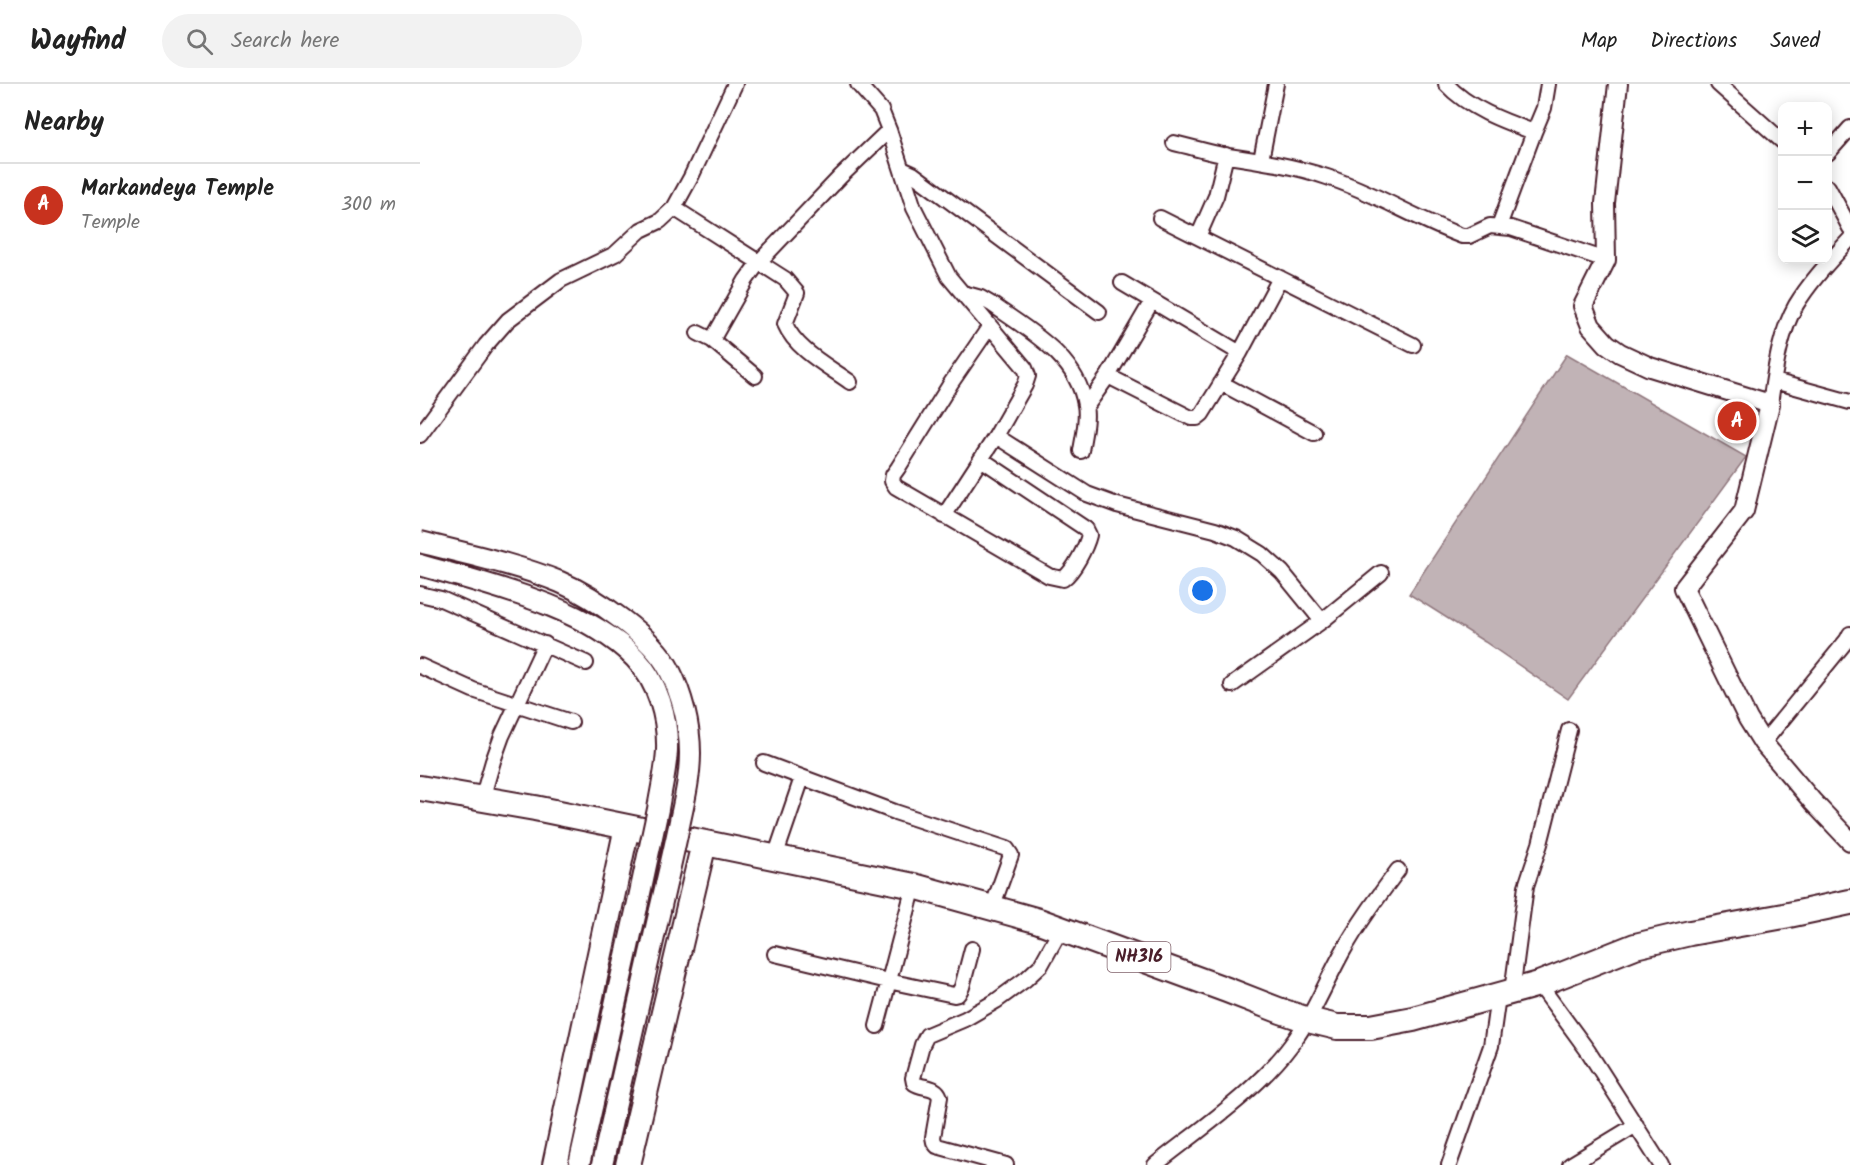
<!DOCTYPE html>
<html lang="en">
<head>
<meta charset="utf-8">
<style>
	:root { --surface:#fff; --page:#f2f2f2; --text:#222; --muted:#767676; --line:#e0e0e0; --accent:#c8321e }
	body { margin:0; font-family:Kalam,sans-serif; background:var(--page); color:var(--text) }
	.controls { position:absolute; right:18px; top:18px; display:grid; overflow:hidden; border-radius:12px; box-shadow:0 3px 15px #0003 }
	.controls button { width:54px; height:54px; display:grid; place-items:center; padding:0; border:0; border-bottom:2px solid var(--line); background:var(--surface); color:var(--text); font:30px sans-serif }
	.you { position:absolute; left:783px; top:507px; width:21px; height:21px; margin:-15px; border:4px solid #fff; border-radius:50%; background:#1a73e8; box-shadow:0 0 0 9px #1a73e833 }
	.badge { display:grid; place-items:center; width:39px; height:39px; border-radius:50%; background:var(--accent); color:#fff; font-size:20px; font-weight:700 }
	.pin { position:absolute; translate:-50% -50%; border:3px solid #fff; box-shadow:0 2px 6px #0006 }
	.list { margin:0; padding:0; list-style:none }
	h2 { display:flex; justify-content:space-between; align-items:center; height:78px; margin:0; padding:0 24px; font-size:26px }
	h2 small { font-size:20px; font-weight:400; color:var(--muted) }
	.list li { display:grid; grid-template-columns:39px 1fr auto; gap:18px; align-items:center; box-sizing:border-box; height:84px; padding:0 24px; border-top:2px solid var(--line) }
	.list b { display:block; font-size:22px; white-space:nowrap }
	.list p { margin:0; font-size:20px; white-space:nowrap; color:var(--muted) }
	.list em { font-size:20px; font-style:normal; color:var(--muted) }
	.icon { flex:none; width:33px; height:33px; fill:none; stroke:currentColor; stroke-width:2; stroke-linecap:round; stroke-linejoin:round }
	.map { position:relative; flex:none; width:1430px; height:1081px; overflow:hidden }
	header { display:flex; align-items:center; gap:36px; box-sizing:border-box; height:84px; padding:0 30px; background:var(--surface); border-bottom:2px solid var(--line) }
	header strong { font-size:28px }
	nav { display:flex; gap:33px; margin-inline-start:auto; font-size:21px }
	.search { width:420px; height:54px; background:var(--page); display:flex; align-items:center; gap:15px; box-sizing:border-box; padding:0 21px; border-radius:33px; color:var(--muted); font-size:22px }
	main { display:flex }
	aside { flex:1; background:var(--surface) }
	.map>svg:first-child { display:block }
	.water { fill:#c1b3b6; stroke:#91787e; stroke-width:1.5 }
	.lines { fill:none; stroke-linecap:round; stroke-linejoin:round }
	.minor-casing { stroke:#4a1f2b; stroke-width:18 }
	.tertiary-casing { stroke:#4a1f2b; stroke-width:22 }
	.secondary-casing { stroke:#4a1f2b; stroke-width:24 }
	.trunk-casing { stroke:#4a1f2b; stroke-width:28 }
	.minor { stroke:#fff; stroke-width:14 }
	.tertiary { stroke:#fff; stroke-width:18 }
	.secondary { stroke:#fff; stroke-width:20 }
	.trunk { stroke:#fff; stroke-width:24 }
	.secondary-bridge-casing { stroke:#4a1f2b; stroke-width:24; stroke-linecap:butt }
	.secondary-bridge { stroke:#fff; stroke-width:20 }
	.labels { text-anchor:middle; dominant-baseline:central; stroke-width:4.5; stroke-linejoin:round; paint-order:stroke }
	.shield { fill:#fff; stroke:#80626b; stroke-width:1.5 }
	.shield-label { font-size:18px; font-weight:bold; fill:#4a1f2b }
</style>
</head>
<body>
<header>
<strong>Wayfind</strong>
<div class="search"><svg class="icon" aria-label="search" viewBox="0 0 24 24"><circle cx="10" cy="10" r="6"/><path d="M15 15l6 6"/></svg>Search here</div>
<nav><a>Map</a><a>Directions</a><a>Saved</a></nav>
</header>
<main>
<aside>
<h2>Nearby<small></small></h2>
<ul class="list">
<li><span class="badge">A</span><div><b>Markandeya Temple</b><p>Temple</p></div><em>300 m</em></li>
</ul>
</aside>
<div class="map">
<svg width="1430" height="1081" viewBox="0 0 1430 1081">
	<rect width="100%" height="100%" fill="#fff"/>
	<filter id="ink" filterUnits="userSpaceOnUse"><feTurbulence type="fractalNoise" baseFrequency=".0167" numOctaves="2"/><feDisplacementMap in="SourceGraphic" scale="12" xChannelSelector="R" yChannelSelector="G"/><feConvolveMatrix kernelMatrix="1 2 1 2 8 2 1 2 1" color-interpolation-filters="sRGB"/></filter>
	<g filter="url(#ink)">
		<!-- water -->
		<path class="water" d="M1147,270L1326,373L1148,615L1065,558L989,510Z"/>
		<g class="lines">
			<!-- minor casing -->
			<g class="minor-casing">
				<path id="minor" d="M438,0L461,26L469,46L494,124L529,193L605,284L608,292L605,301L576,352L524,432
					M1026,0C1048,24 1083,37 1114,48L1124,24L1128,0
					M1298,0L1362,57
					M754,59C772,63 790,69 808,72C842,77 874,82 907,93C954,108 996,135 1042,152H1049L1070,142L1091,144L1186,176
					M1408,69L1430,44
					M841,76L856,0
					M482,85L493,90L679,228
					M1408,103L1430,144
					M254,124L365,195L377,209L365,240C376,266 408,282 430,298
					M740,134L993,261
					M1079,142L1114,48
					M778,153L796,112L806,71
					M702,199L820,269
					M543,209L561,214L573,221C609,247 657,272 665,321C668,336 663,353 661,367
					M278,249L292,256L335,292
					M292,256L326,196L339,178L421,92L469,46
					M688,292L771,334H777L782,330L820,269L860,194
					M1354,297L1430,318
					M801,299L894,349
					M1350,320C1355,287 1359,251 1376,221C1391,196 1411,176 1430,155
					M666,323L688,292L732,217
					M0,351L66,261L88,236L141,196L195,170L221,146L240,137L254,124L271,93L315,0
					M576,352L667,410L697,421L795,446L816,454L842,470L862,488L902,537
					M561,375L666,445L669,451C666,463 654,487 643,495L629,492L476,403L472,397L473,391L478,384L531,299L570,242
					M0,510L21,515L166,579
					M0,582L53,606L151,638
					M812,601L902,537L961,489
					M1343,659L1427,556L1430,550
					M344,679L475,728L587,765L591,771L572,824
					M62,715L73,677L82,652L125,560
					M355,773L382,694
					M355,870L468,897L534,911L538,910L542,903L552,865
					M1119,900L1168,967L1241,1081
					M1092,908L1106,802L1120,760L1149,646
					M457,942L494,802
					M586,1081L517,1062L514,1058L513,1053L520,1013C516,1001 503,1005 494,999L493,994L502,961L507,951L545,935L576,917L606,895L621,881L641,845
					M735,1081C779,1046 838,1006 871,961C892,933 905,900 922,869C938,840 958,813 978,786
					M1029,1081L1071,962L1078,912
					M1150,1081L1216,1041"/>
			</g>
			<!-- tertiary casing -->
			<g class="tertiary-casing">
				<path id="tertiary" d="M1198,0L1185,119L1186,176L1163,222L1171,242L1187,260L1200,269L1230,283L1350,320L1324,427L1264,504L1328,635L1343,659L1393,718L1430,757"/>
			</g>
			<!-- secondary casing -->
			<g class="secondary-casing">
				<path id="secondary" d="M159,1081L217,823
					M182,1081L240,826"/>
			</g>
			<!-- trunk casing -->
			<g class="trunk-casing">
				<path id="trunk" d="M0,704L115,724L494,802L619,837L807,906L861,927L888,936L917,943H951L993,935L1119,900L1215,862L1270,849L1364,832L1430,818
					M135,1081L207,743
					M208,1081L284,759"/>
			</g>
			<!-- minor -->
			<use href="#minor" class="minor"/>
			<!-- tertiary -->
			<use href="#tertiary" class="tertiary"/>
			<!-- secondary -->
			<use href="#secondary" class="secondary"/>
			<!-- trunk -->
			<use href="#trunk" class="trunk"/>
			<!-- secondary-bridge casing -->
			<g class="secondary-bridge-casing">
				<path id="secondary-bridge" d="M0,458C47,470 95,480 140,498C173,512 233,553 249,585C262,610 270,642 270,669C270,692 265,714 260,737C254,766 247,796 240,826
					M0,481C69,501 164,522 215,574C238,598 248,634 247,666C246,686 241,706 238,725C231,758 224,790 217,823"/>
			</g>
			<!-- secondary-bridge -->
			<use href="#secondary-bridge" class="secondary-bridge"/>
		</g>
	</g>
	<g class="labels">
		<!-- shield labels -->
		<rect class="shield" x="687.5" y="858" width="63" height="30" rx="4.5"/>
		<g class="shield-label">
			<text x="719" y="873">NH316</text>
		</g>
	</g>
</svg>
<div class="controls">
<button>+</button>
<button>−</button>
<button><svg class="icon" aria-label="layers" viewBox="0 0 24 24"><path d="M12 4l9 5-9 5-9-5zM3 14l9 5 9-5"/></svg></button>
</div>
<div class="you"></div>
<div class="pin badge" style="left:1317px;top:337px">A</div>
</div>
</main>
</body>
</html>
